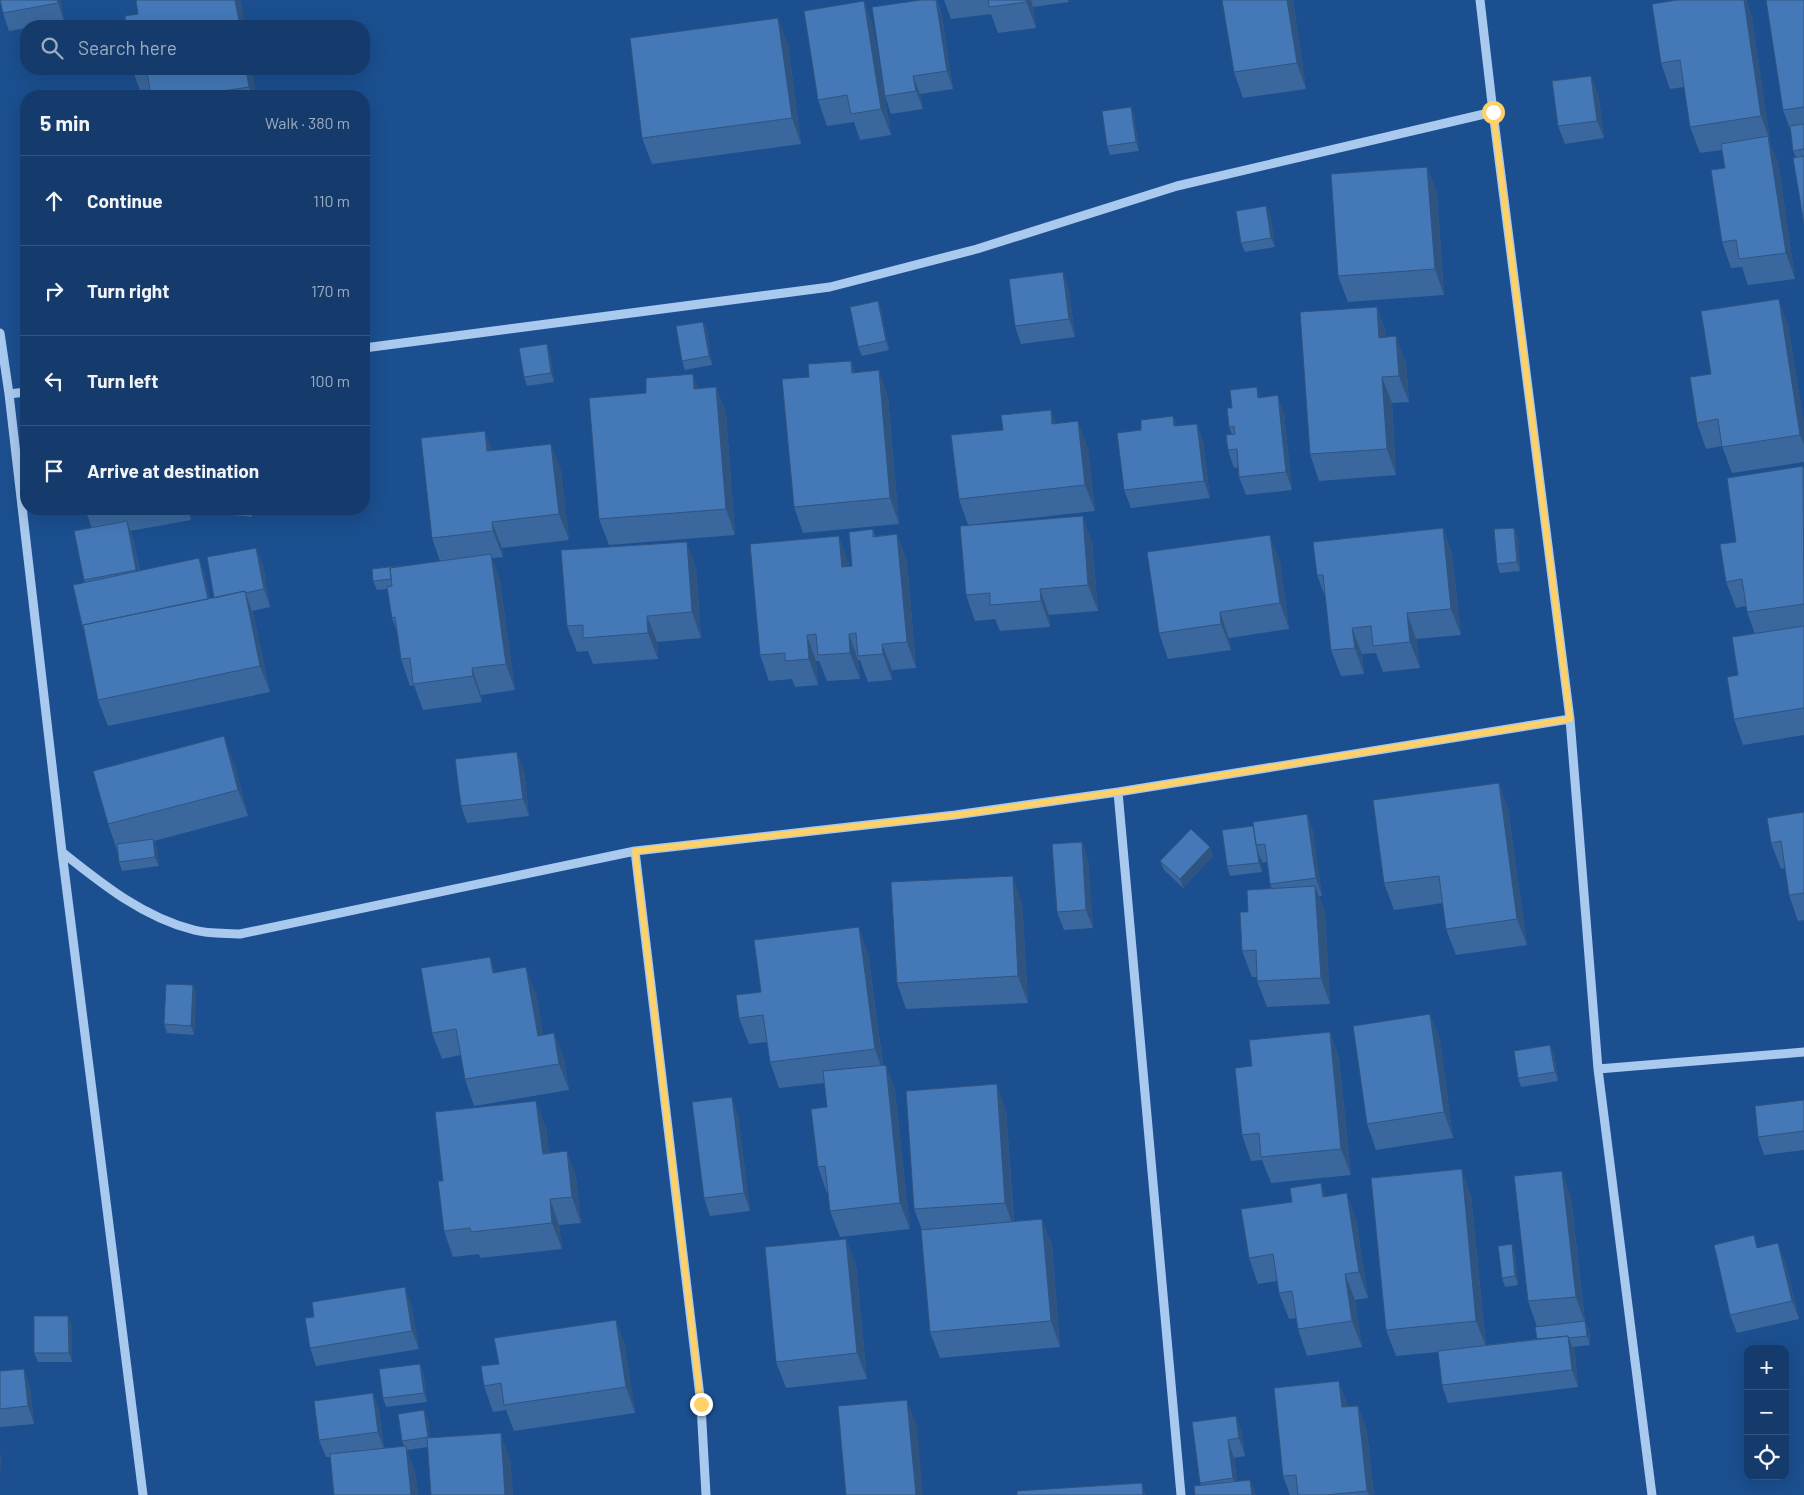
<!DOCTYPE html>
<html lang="en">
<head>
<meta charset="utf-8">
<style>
	:root { --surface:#143b6b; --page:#1d4271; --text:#f1f3f6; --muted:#9dadc1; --line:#33557e }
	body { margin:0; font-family:Barlow,sans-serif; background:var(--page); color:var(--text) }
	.controls { position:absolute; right:15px; bottom:15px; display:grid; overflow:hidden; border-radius:10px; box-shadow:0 5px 20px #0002 }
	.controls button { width:45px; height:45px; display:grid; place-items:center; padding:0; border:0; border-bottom:1px solid var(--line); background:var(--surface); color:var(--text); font:25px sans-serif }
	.stop { position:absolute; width:15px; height:15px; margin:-11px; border:4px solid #ffd166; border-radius:50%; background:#fff }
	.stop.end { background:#ffd166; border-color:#fff; box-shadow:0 1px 5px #0008 }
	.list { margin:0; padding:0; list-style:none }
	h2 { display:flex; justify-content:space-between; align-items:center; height:65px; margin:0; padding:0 20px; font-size:21px }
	h2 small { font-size:16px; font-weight:400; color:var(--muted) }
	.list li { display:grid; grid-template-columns:32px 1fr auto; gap:15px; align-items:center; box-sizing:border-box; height:90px; padding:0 20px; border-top:1px solid var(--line) }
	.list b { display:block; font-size:19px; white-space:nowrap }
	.list em { font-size:16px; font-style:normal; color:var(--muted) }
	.icon { flex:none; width:28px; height:28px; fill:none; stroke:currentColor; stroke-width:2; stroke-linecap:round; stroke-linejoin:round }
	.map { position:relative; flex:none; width:1804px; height:1495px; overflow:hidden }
	.search { position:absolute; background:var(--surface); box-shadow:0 5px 20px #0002; left:20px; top:20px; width:350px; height:55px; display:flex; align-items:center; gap:12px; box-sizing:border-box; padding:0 18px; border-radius:20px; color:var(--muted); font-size:19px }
	.panel { position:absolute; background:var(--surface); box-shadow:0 5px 20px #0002; left:20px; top:90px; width:350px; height:425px; border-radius:20px }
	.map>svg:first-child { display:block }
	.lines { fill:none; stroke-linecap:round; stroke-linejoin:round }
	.minor { stroke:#a9c9ee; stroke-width:9 }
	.wall { fill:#3a679d }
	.shaded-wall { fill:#305480 }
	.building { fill:#4478b7; stroke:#305480 }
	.route { stroke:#ffd166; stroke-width:6 }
</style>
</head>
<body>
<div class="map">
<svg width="1804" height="1495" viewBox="0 0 1804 1495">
	<rect width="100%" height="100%" fill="#1b4f8f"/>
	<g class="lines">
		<!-- minor -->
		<path class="minor" d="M1480,0L1493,112L1570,719L1598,1069L1652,1495
			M0,333L9,394L62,852L143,1495
			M364,348L830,287L977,249L1177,186L1493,112
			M9,394L26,392
			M1118,792L1181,1495
			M635,851L701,1405L706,1495
			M62,852C102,884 143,917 194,930C208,934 225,933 240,934L635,851L955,815L1118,792L1570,719
			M1598,1069L1804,1052"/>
	</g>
	<!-- wall -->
	<path class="wall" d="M0,0H60L64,21L35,26H26V28L9,31L3,13Z
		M921,0H937L942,16L953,89L920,94L923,109L891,114L885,96Z
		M944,0H1068L1069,2L1033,7L1036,28L998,33L991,14L951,19Z
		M1293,0L1306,89L1243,98L1234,72Z
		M1677,0H1746L1752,17L1770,143L1778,162L1795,279L1748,285L1742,267L1731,268L1722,242L1725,168L1722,150L1700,153L1690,127L1684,87L1670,89L1661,63Z
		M1804,0V224L1796,157L1793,151L1791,132L1783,110Z
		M864,1L873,27L891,135L860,140L854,122L827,126L818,100Z
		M788,44L801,144L652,164L642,138Z
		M133,69H252L256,96H142L134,74Z
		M1598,93L1604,138L1565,144L1558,126Z
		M1131,107L1134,116L1139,151L1110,155L1107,146Z
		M1427,167L1437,193L1444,295L1348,302L1338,276Z
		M1266,206L1270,215L1275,247L1245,252L1241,243Z
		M1069,290L1075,337L1021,344L1015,326Z
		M878,301L881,310L889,350L862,356L858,347Z
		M1377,307L1386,333V337L1406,362L1409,402L1392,403L1396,475L1319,481L1310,454Z
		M703,322L707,331L712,365L685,370L682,361Z
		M1788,325L1804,424V462L1732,473L1722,446L1706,449L1697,423L1711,374Z
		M547,344L550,353L554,382L527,386L524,377Z
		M851,361L855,373L888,397L899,524L803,533L794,507L809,377Z
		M716,387L726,413L735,535L609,545L599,519L699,389Z
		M1261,397L1284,413L1292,490L1246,495L1239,477L1238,467L1234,468L1228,450L1232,435L1229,427L1232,408Z
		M1173,416L1177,426L1197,424L1203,442L1210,498L1131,508L1124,490L1141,430Z
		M1056,424L1088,448L1095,511L968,525L959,499Z
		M492,451L561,470L569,540L502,548L503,557L492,558L500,580L515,690L481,695L482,702L423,710L414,685L410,686L401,659L397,632L392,618L388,589L377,590L373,581L406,566L440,561L432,538Z
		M1804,468V735L1743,745L1734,719L1738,675L1755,634L1747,612L1746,606L1736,608L1726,582L1736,542Z
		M85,509H190L191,520L130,531L133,539L140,571L199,558L205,576L210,598H214L256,548L263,565L270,607L252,611L254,617L270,692L108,726L98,700L85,583L84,580L92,528Z
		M202,509H252V517L203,512Z
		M1443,528L1452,554L1461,635L1416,639L1420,668L1383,672L1376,653L1362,654L1364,674L1341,676L1331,650L1326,599L1317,575Z
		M873,529L875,536L897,534L907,561L916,668L892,670V680L868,682L860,660H858L860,679L827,681L819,661H816L818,685L795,687L792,679L769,681L760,655L849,563V566H852Z
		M1518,537L1520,571L1500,573L1497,564Z
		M1092,542L1098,611L1049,615L1050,627L1000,631L995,619L975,621L966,595Z
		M1280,561L1289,629L1229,638L1231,650L1168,659L1159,633Z
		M696,568L701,638L657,642L658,659L593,664L588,651L577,652L567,626Z
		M234,762L248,816L154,841L157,848L159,866L122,871L119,862L117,850L108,824Z
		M524,770L529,816L467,823L461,806Z
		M1499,783L1508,809L1527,945L1456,955L1446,929L1443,903L1394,910L1384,883Z
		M1804,812V920L1798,921L1789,895L1785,868L1781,869L1771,843Z
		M1307,814L1313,832L1322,896H1319L1325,912L1330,1004L1267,1007L1257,981V977H1252L1242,951L1248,912L1272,889L1270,884L1267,862L1263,863L1260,857L1262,872L1230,876L1227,866L1253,826Z
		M1082,842L1088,860L1093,928L1064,930L1057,912Z
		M1210,847L1213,856L1183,888L1164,870L1160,861Z
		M1022,902L1028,1003L906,1009L897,983Z
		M868,953L883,1065H886L895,1091L910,1229L840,1237L830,1211L828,1193H827L818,1167L827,1107L825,1083L779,1088L770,1062L767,1042L749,1044L739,1018L761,992Z
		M495,972L536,993L543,1035L554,1033L564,1059L569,1090L474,1106L465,1079L461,1055L442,1059L432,1033Z
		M193,985L196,994L194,1035L167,1033L164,1024Z
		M1430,1014L1440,1040L1453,1138L1376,1150L1367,1124Z
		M1330,1032L1339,1058L1351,1175L1271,1183L1262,1160L1251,1161L1242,1135L1252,1066Z
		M1550,1045L1554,1054L1558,1081L1521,1087L1518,1078Z
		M1804,1100V1150L1764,1155L1758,1137Z
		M1006,1110L1014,1221L1042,1219L1052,1245L1060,1347L940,1358L930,1332L922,1230L914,1209Z
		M738,1115L750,1211L710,1216L704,1198Z
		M546,1127L549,1153L567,1151L576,1177L581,1223L559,1225L562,1249L480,1258L479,1254L453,1257L444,1231L443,1181Z
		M1471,1195L1486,1345L1537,1339V1327L1528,1301L1571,1197L1585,1321L1589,1330L1590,1345L1573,1347L1575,1353L1578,1387L1448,1403L1442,1385L1438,1352L1396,1356L1386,1330Z
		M1326,1196L1356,1219L1368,1298L1355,1300L1362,1347L1307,1356L1298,1329L1296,1318L1289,1319L1279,1293L1277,1281L1258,1284L1249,1258Z
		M846,1239L856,1265L867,1379L786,1388L776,1362Z
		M1759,1248L1785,1261L1799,1319L1737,1333L1730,1315Z
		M1515,1253L1518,1285L1505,1287L1502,1278Z
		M411,1304L419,1349L316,1366L310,1348Z
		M616,1320L625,1346L635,1413L514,1431L506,1410L493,1412L484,1386L499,1364Z
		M72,1324V1362H38L34,1353Z
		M420,1364L423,1372L427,1402L386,1407L383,1398Z
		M0,1371L30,1387L34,1424L0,1427Z
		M373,1393L379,1411L384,1448L404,1446L402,1441L428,1419L430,1438L510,1459L513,1495H431L428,1447L407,1450L415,1472L418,1495H334L331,1457H326L319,1440Z
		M1358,1406L1367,1432L1374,1495H1290L1283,1476L1349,1407Z
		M1236,1416L1242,1434L1245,1456L1234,1458L1237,1481L1250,1480L1256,1495H1195L1201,1486L1200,1483Z"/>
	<!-- shaded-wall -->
	<path class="shaded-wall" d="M57,0H60L64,21Z
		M235,0H240L242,4L245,26H240Z
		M936,0L942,16L953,89L947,71Z
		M1026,0H1031L1033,7L1036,28Z
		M1287,0H1293L1306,89L1297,63Z
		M1744,0H1746L1752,17L1771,143L1761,116Z
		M864,1L873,27L891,135L881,109Z
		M778,18L788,44L801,144L792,118Z
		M246,69H252L256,96H253L249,87Z
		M913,76L920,94L923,109L916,91Z
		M1591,76L1598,93L1604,138L1597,121Z
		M1131,107L1134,116L1139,151L1136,142Z
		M1768,136L1778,162L1795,279L1786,253Z
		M1427,167L1437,193L1444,295L1435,269Z
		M1266,206L1270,215L1275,247L1271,238Z
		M1063,272L1069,290L1075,337L1069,319Z
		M1779,299L1788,325L1804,424V445L1800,435Z
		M878,301L881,310L889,350L886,341Z
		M1377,307L1386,333L1389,364L1379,338Z
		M703,322L707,331L712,365L709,356Z
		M1396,336L1406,362L1409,402L1399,376Z
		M547,344L550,353L554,382L551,373Z
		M851,361L860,387L852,373Z
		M879,370L888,397L899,524L890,498Z
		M693,374L703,400L694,389Z
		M1382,377L1392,403L1396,475L1387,449Z
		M716,387L726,413L735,535L726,509Z
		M1257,387L1264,405L1258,398Z
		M1278,395L1284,413L1292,490L1286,472Z
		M1051,410L1060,436L1052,424Z
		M1173,416L1180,433L1174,426Z
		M1078,421L1088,448L1095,511L1085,485Z
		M1197,424L1203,442L1210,498L1204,481Z
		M485,431L495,457L487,451Z
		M551,444L561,470L569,540L559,514Z
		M187,509H190L191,520Z
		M249,509H252V517Z
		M1083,516L1092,542L1098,611L1088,585Z
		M127,521L133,539L143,588L136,570Z
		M492,522L502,548L503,557L493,531Z
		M1443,528L1452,554L1461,635L1451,609Z
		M1514,528L1518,537L1520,571L1517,562Z
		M897,534L907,561L916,668L907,642Z
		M1270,535L1280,561L1289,629L1280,603Z
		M839,536L849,563L852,593L842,567Z
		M687,542L696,568L701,638L692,612Z
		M256,548L263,565L270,607L264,589Z
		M491,554L500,580L515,690L506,664Z
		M199,558L205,576L215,619L208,601Z
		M1040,589L1049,615L1050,627L1041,601Z
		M245,591L254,617L270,692L260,666Z
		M1220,612L1229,638L1231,650L1221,624Z
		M1407,613L1416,639L1420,668L1410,642Z
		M647,616L657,642L658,659L648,633Z
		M1352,628L1362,654L1364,674L1355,648Z
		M849,634L858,660L860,679L850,653Z
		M807,635L816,661L818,685L809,659Z
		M882,644L892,670V680L883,654Z
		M472,668L481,695L482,702L473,676Z
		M224,736L234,762L248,816L238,790Z
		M517,752L524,770L529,816L523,799Z
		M1499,783L1508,809L1527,945L1517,919Z
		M1307,814L1313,832L1322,896L1316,878Z
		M153,839L157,848L159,866L155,857Z
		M1082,842L1088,860L1093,928L1086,910Z
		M1210,847L1213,856L1183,888L1180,879Z
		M1257,848L1260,857L1262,872L1259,863Z
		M1013,876L1022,902L1028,1003L1018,976Z
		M1315,886L1325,912L1330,1004L1321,978Z
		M859,927L868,953L884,1075L875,1049Z
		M490,957L499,983L493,973Z
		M526,967L536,993L548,1062L538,1036Z
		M193,985L196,994L194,1035L191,1026Z
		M1430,1014L1440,1040L1453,1138L1444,1112Z
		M1330,1032L1339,1058L1351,1175L1341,1149Z
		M554,1033L564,1059L569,1090L559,1064Z
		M1550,1045L1554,1054L1558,1081L1555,1072Z
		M886,1065L895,1091L910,1229L900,1203Z
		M997,1084L1006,1110L1014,1229L1005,1203Z
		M732,1097L738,1115L750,1211L744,1193Z
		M536,1101L546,1127L552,1180L543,1154Z
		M567,1151L576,1177L581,1223L572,1197Z
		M1462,1169L1471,1195L1486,1347L1476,1321Z
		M1562,1171L1571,1197L1585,1323L1576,1297Z
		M1321,1183L1330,1209L1323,1197Z
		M1347,1193L1356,1219L1368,1298L1359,1272Z
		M550,1199L559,1225L562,1249L552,1223Z
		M1042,1219L1052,1245L1060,1347L1051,1321Z
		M846,1239L856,1265L867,1379L857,1353Z
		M1778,1243L1785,1261L1799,1319L1792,1301Z
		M1512,1244L1515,1253L1518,1285L1515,1276Z
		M1345,1274L1355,1300L1362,1347L1352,1321Z
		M405,1287L411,1304L419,1349L412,1331Z
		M68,1316L72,1324V1362L69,1353Z
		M616,1320L625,1346L635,1413L626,1387Z
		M1585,1321L1589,1330L1590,1345L1587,1336Z
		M1568,1336L1575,1353L1578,1387L1572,1370Z
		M420,1364L423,1372L427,1402L424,1393Z
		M24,1369L30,1387L34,1424L28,1406Z
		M1339,1381L1349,1407H1342Z
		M373,1393L379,1411L384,1450L378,1432Z
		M907,1400L917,1426L923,1495H916Z
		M1358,1406L1367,1432L1374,1495H1369L1367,1491Z
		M424,1410L428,1419L431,1446L428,1437Z
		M1236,1416L1242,1434L1245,1456L1239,1438Z
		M501,1433L510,1459L513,1495H505Z
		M1228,1440L1234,1458L1239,1495L1233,1478Z
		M406,1446L415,1472L418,1495H411Z
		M0,1452L2,1458L0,1477Z
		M1250,1480L1256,1495H1252Z
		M1142,1483L1146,1495H1143Z"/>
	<!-- building -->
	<path class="building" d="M0,0H57L58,3L3,13Z
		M136,0H235L240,26H126L125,16L138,14Z
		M921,0H936L947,71L913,76L916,91L885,96L872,7Z
		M988,0H1026L1027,2L989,7Z
		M1222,0H1287L1297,63L1234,72Z
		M1677,0H1744L1761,116L1690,127L1680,60L1661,63L1652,4Z
		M1766,0H1804V107L1783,110Z
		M864,1L881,109L851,114L847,95L818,100L804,11Z
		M778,18L792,118L642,138L630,38Z
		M133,69H246L249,87L191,96H151L147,72L134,74Z
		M1591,76L1597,121L1558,126L1552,81Z
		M1131,107L1136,142L1107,146L1102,111Z
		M1804,124V149L1793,151L1790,126Z
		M1768,136L1786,253L1739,259L1736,240L1722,242L1711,170L1725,168L1721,144Z
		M1804,156V224L1793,158Z
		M1427,167L1435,269L1338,276L1331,174Z
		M1266,206L1271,238L1241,243L1236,211Z
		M1063,272L1069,319L1015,326L1009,279Z
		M1779,299L1800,435L1722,447L1718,419L1697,423L1690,377L1711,374L1701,311Z
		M878,301L886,341L858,347L850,307Z
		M1377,307L1379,338L1396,336L1399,376L1382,377L1387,449L1310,454L1300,312Z
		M703,322L709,356L682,361L676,326Z
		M547,344L551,373L524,377L519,348Z
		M851,361L852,373L879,370L890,498L794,507L782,379L809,377L808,364Z
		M693,374L694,389L716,387L726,509L599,519L589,398L646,393V378Z
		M1257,387L1258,398L1278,395L1286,472L1239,477L1237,449L1228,450L1226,435L1235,434L1234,426L1229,427L1227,408H1232L1230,390Z
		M1051,410L1052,424L1078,421L1085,485L959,499L951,435L1003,430L1001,415Z
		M1173,416L1174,426L1197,424L1204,481L1124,490L1117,433L1141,430V420Z
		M485,431L487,451L551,444L559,514L492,522L493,531L432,538L421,438Z
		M1803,466L1804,604L1747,612L1742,579L1726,582L1720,544L1736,542L1727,478Z
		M85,509H97L86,511Z
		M1083,516L1088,585L1040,589L1041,601L990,605V593L966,595L960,526Z
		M127,521L136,570L84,580L74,531Z
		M1443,528L1451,609L1407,613L1410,642L1373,646L1371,626L1352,628L1355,648L1331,650L1323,575H1317L1313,542Z
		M1514,528L1517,562L1497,564L1494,529Z
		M873,529V537L897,534L907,642L882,644L883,654L858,656L856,633L849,634L850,653L818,655L816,634L807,635L809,659L785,661V653L760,655L750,544L839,536L842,567L852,566L849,532Z
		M1270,535L1280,603L1220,612L1221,624L1159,633L1147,552Z
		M687,542L692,612L647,616L648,633L583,638V625L567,626L561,550Z
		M256,548L264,589L245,593V591L214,598L207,557Z
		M491,554L506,664L472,668L473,676L413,684L410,658L401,659L395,617L392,618L387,587L392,586L390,568Z
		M199,558L208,599L83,625V629L73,585Z
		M405,565L390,568L391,579L373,581L372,569Z
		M245,591L260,666L98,700L83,625Z
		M1804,626V708L1734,719L1727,677L1738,675L1732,637Z
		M224,736L238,790L108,824L93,771Z
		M517,752L523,799L461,806L455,759Z
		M1499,783L1517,919L1446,929L1439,876L1384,883L1373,800Z
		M1804,812V893L1789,895L1781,841L1771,843L1767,818Z
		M1307,814L1316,878L1270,884L1265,844L1256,845L1253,822Z
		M1253,826L1259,863L1227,866L1222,830Z
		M1191,829L1210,847L1180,879L1160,861Z
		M153,839L155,857L119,862L117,844Z
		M1082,842L1086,910L1057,912L1052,844Z
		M1013,876L1018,976L897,983L891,882Z
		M1315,886L1321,978L1257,981L1256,950L1242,951L1240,912H1248L1247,890Z
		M859,927L875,1049L770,1062L763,1015L739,1018L736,995L761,992L754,940Z
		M490,957L493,973L526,967L538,1036L554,1033L559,1064L465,1079L456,1029L432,1033L421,968Z
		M166,984L193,985L191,1026L164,1024Z
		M1430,1014L1444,1112L1367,1124L1353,1026Z
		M1330,1032L1341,1149L1261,1157L1259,1133L1242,1135L1235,1068L1252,1066L1249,1040Z
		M1550,1045L1555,1072L1518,1078L1514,1051Z
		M886,1065L900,1203L830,1211L825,1166L818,1167L811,1109L827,1107L823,1071Z
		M997,1084L1005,1203L914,1209L906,1091Z
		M732,1097L744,1193L704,1198L692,1102Z
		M1804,1100V1131L1758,1137L1755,1106Z
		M536,1101L543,1154L567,1151L572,1197L550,1199L552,1223L471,1232L470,1228L444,1231L438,1181H443L435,1112Z
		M1462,1169L1476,1321L1386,1330L1371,1178Z
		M1562,1171L1576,1297L1528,1301L1514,1176Z
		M1321,1183L1323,1197L1347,1193L1359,1272L1345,1274L1352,1321L1298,1329L1292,1291L1279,1293L1273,1254L1249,1258L1241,1209L1292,1202L1290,1188Z
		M1042,1219L1051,1321L930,1332L921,1230Z
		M1754,1235L1757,1248L1778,1243L1792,1301L1730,1315L1714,1245Z
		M846,1239L857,1353L776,1362L765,1247Z
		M1512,1244L1515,1276L1502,1278L1498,1246Z
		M405,1287L412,1331L310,1348L305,1318L314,1317L312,1302Z
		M34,1316H68L69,1353H34Z
		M616,1320L626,1387L504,1405L501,1383L484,1386L481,1366L499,1364L494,1338Z
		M1585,1321L1587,1336L1569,1338L1568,1336L1537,1339L1535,1327Z
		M1568,1336L1572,1370L1442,1385L1438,1351Z
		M420,1364L424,1393L383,1398L379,1369Z
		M24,1369L28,1406L0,1409V1371Z
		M1339,1381L1342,1407L1358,1406L1367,1491L1326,1495H1298L1296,1475L1283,1476L1274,1388Z
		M373,1393L378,1432L319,1440L314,1401Z
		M907,1400L916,1495H846L838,1406Z
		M424,1410L428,1437L402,1441L398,1414Z
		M1236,1416L1239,1438L1228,1440L1233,1478L1200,1483L1192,1422Z
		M501,1433L505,1495H431L427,1438Z
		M406,1446L411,1495H334L330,1454Z
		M1250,1480L1252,1495H1195L1194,1486Z
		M1142,1483L1143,1495H1017V1491Z"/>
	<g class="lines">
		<!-- route -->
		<path class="route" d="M701,1404L635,851L956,815L1118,792L1570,719L1493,112"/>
	</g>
</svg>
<div class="controls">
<button>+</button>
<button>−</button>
<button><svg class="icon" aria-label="locate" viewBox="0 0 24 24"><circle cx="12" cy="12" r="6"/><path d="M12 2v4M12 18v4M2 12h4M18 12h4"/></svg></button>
</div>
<div class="stop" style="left:1493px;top:112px"></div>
<div class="stop end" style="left:701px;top:1404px"></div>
<div class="search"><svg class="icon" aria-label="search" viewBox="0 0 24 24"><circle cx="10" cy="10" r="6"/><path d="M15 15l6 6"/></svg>Search here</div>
<section class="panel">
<h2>5 min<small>Walk · 380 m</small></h2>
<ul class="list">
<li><svg class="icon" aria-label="ahead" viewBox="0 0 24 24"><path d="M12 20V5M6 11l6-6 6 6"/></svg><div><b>Continue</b></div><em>110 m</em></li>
<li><svg class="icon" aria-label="right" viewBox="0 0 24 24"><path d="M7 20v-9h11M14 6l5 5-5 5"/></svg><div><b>Turn right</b></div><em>170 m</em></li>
<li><svg class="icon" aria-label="left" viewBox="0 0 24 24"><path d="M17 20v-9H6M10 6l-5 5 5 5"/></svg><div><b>Turn left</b></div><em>100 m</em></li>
<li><svg class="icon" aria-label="arrive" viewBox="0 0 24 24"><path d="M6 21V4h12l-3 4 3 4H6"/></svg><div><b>Arrive at destination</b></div></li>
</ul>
</section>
</div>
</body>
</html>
